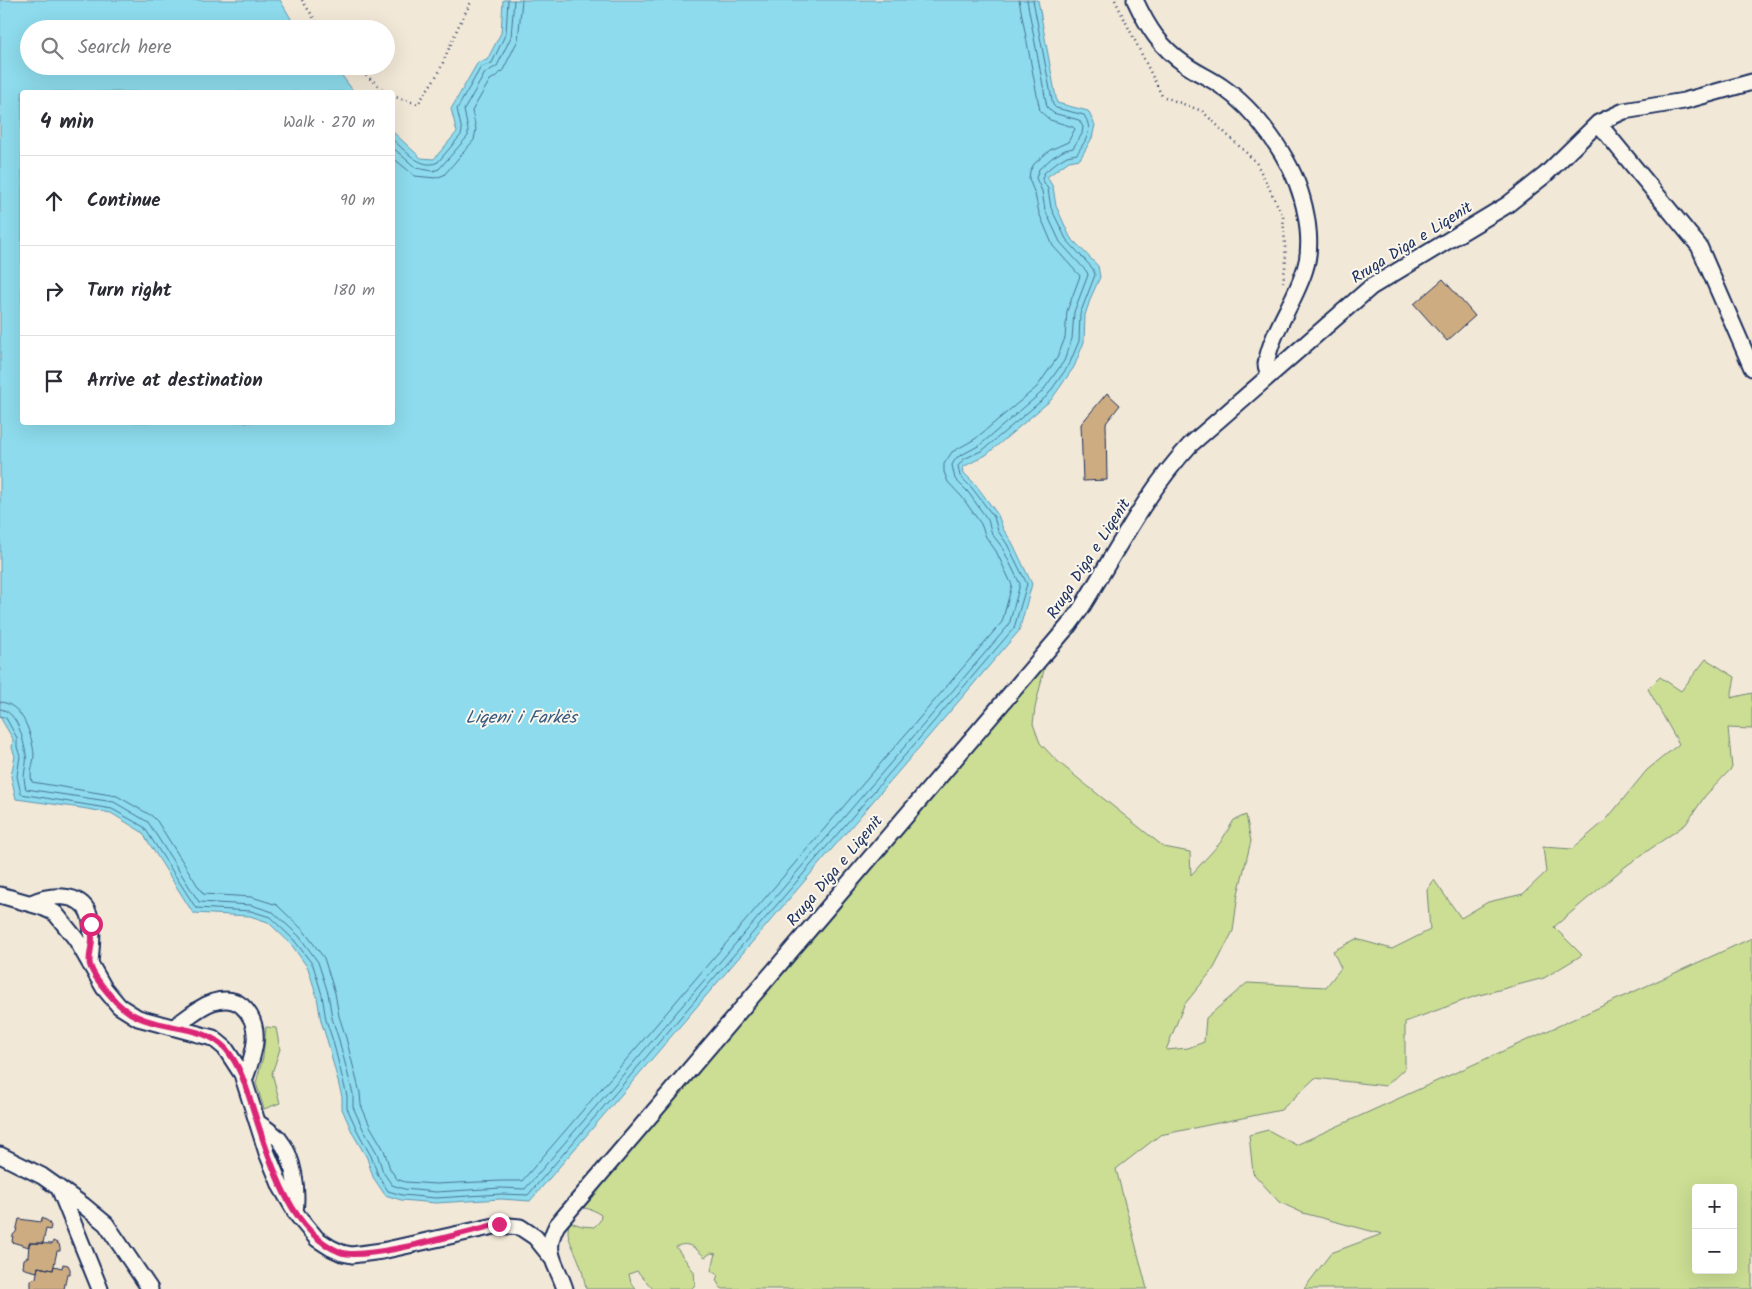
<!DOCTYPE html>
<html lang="en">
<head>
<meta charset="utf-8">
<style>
	:root { --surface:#fff; --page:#f2f2f3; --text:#2b2b33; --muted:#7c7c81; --line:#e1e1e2 }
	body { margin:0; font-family:Kalam,sans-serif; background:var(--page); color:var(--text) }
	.controls { position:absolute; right:15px; bottom:15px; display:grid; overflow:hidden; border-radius:5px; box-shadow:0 5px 20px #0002 }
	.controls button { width:45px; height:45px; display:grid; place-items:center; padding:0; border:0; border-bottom:1px solid var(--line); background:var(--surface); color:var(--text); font:25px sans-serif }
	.stop { position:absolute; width:15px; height:15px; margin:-11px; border:4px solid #db2777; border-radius:50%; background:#fff }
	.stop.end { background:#db2777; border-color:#fff; box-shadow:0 1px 5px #0008 }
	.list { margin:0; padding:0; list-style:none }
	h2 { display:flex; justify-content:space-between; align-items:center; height:65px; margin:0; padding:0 20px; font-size:21px }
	h2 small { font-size:16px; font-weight:400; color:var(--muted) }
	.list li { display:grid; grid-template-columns:32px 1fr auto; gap:15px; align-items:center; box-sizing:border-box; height:90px; padding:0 20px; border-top:1px solid var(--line) }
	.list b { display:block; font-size:19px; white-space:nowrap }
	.list em { font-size:16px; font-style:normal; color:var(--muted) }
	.icon { flex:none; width:28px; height:28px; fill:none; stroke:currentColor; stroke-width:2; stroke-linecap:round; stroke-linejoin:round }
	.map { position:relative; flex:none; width:1752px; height:1289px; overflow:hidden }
	.search { position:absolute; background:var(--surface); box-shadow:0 5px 20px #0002; left:20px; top:20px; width:375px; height:55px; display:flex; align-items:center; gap:12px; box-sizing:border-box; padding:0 18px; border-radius:28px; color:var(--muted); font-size:19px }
	.panel { position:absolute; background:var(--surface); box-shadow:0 5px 20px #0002; left:20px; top:90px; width:375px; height:335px; border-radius:5px }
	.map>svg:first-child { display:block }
	.green { fill:#cbde93; stroke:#738678; fill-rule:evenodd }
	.water { fill:#8ddbec; stroke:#5f96b3 }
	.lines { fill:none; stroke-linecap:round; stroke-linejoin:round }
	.shore { stroke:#497497; stroke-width:1 }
	.building { fill:#ceac81; stroke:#1b2f5e }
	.minor-casing { stroke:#1b2f5e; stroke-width:19 }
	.path { stroke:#1b2f5e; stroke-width:2.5; stroke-dasharray:1 4; stroke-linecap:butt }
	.minor { stroke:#fbf7ec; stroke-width:15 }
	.route { stroke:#db2777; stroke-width:6 }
	.labels { text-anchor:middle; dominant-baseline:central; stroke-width:4; stroke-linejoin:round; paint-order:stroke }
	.street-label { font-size:16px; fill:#1b2f5e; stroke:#fbf7ec }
	.water-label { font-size:18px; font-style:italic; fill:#385a82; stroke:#fbf7ec }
</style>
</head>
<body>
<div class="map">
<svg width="1752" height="1289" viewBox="0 0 1752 1289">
	<rect width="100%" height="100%" fill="#f2e8d7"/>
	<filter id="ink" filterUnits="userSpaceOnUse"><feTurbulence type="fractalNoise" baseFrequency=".02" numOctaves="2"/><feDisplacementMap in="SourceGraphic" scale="10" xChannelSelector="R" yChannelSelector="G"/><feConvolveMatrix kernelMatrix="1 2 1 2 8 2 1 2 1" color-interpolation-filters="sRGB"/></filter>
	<g filter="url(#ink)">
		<!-- green -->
		<path class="green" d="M1047,657L1035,708L1033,724L1040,743L1055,759L1080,780L1164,847L1190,852L1191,875L1220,843L1234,820L1246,815L1251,841L1238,894L1233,931L1214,968L1184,1005L1166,1050L1188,1048L1204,1042L1206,1018L1247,983L1326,987L1341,968L1333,951L1356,939L1392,949L1430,930L1427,890L1434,880L1461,918L1488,902L1523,894L1546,872L1543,847L1572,849L1606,820L1647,770L1679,744L1648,689L1660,677L1681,691L1706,659L1735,677L1731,698L1752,693V729L1728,728L1732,768L1705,796L1686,824L1626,866L1554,927L1582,955L1544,978L1476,996L1405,1022V1068L1386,1086L1315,1078L1281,1110L1160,1135L1116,1169L1147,1289H723L720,1287L716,1280L718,1275L711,1271L716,1254L711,1253L705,1257C696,1249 688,1240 676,1247L694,1272L695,1285L691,1289H653L637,1271L629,1274L631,1283L636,1289H586C584,1279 582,1268 578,1259C573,1246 564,1235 570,1222L582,1226L594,1227L600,1221L601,1215L593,1210L584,1208L582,1204Z
			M1752,938V1289H1304L1331,1253L1382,1234L1303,1213L1279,1202L1253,1173L1249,1135L1268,1130L1296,1145ZM1696,1188H1733V1270H1696Z
			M266,1027L276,1028L280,1049L272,1073L280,1103L264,1109L256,1083L263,1057Z"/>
		<!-- water -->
		<path class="water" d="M0,0H280L297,29H29V66H335L354,92H22V422H392L393,132L421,158L434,159L457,132L451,109L478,62L487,60L501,33L503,0H1038L1057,103L1088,111L1095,125L1092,138L1080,159L1069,161L1047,177L1053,187L1056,206L1070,237L1098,266L1100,277L1091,297L1085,315L1084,342L1074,367L1051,400L986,455L963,467L964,473L976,485L998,515L1003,529L1012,542L1032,584L1019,631L530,1201L501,1199L436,1203L401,1200L385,1195L373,1177L367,1158L353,1134L342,1109V1097L328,1043L321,1021L317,997L308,968L291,944L268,922L250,916L193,913L142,832L111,813L81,808L16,799L11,776L15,756L12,748L13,739L0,717Z"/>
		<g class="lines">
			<!-- shore -->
			<path class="shore" d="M392,139C404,149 421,171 438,162L461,135L462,131L457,109L481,67L492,63L506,33L508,0
				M392,147L416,168L433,171L439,169L468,136V130L464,110L485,73L497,66L511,37L514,0
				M392,157L415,176L435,178L444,175L474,140L476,129L472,111L490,80L497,76L503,70L518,40L522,0
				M0,702C23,703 32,736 34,754C34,764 29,772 32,782L117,796L152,816L157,821L203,894L252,897L277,905L304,931L324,958L335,993L339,1016L346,1038L360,1093L361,1105L370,1126L384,1150L390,1169L397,1179L405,1182L436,1184L501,1181H522L1002,622L1012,585L996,551L986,537L981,524L962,497L948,482L944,472V464L952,452L975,439L1037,387L1057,358L1065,338L1067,311L1080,276L1053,246L1039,213L1035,194L1029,179L1030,171L1034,164L1050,150L1068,142L1075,129L1073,127L1050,120L1040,111L1019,0
				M0,709C18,711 23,740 26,754C28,766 21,773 26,789L114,802L148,822L199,902L251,905L273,912L299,936L318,962L328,993L332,1018L339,1040L353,1094V1107L363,1129L377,1153L383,1172L392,1185L404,1189L436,1192L501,1188L525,1189L1009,625L1020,584L1002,547L992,534L988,520L968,492L955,479L952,465L956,458L980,445L1042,392L1064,361L1072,339L1074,312L1088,275L1087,272L1060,242L1045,210L1042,191L1036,178L1039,169L1053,157L1065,150L1073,148L1082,134L1083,127L1079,120L1053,113L1047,107L1027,0
				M0,716L6,718L17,738V747L20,756L17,776L21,794L112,809L144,827L196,908L251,911L270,917L294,940L313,965L322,995L326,1020L333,1041L347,1096V1108L358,1132L371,1156L378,1175L388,1191L402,1195L436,1198L501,1194L528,1195L1014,628L1027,584L1007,544L998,531L994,517L972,488L960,476L958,466L964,459L983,450L1047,396L1069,365L1079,341L1080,314L1095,275L1093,269L1066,239L1051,208L1048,189L1042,179L1044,173L1057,162L1067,156L1077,154C1086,139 1094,131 1084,115L1056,108L1053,105L1033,0"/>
		</g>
		<!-- building -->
		<path class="building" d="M1443,279L1475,316L1447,341L1414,304Z
			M1107,393L1120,405L1106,423L1107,480L1083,481L1081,424Z
			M42,1218L48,1221L51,1226L50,1230L46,1229L43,1243H29V1247L12,1242L13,1235L16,1232L19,1219L41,1222Z
			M53,1241L59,1244L60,1248V1251H57L53,1270L38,1267L37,1272L25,1269L23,1268L24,1259L28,1257L29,1243L52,1244Z
			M63,1264L68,1265L70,1269V1274H67L64,1289H31V1280L36,1278L38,1267L53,1270L54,1266L62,1268Z"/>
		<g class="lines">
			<!-- minor casing -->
			<g class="minor-casing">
				<path id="minor" d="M1135,0C1148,28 1160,47 1186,65C1197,73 1210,78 1221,86C1256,110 1291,158 1302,198C1308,219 1312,248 1305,269C1295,302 1272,330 1266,364C1266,368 1268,371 1269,375
					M1598,123L1699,246L1752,368
					M0,895L42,907L55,913L76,939L104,988L119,1006L138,1018L213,1038L225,1048L242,1074L267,1153L281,1187L298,1216L317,1239L331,1248L342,1253L352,1255L382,1251L499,1225L520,1227L535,1237L552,1258
					M31,903C48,895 80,891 89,914C94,930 91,948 90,964
					M174,1027C186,1019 198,1007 213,1002C223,999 234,999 242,1006C265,1027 253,1056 244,1081
					M257,1122C264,1127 272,1132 279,1139C294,1157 298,1190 295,1212
					M0,1155L42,1176L83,1205L106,1224L150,1289
					M59,1188L100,1289
					M565,1289C557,1263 542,1253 557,1225L1069,625L1080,610C1115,554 1145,493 1190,445L1371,287L1507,205L1545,175L1598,123L1624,111L1684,101L1752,82"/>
			</g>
			<!-- path -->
			<path class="path" d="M302,0L321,29
				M1115,0L1162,96L1202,111L1256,162L1283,216L1286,260L1283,282
				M354,66L387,92
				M392,96L418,104L439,72L458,27L472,0"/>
			<!-- minor -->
			<use href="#minor" class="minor"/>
		</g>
	</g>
	<g class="lines" filter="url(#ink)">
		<!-- route -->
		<path class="route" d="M91,924C91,929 92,934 92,939C92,947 88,958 90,965C93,975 102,986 109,994C117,1004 126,1012 138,1017C165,1030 205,1025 226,1049C242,1068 247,1091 255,1115C270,1161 290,1232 340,1252C364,1262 468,1231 499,1224"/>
	</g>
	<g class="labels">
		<!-- street labels -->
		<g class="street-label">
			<text transform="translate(1412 243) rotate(-32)">Rruga Diga e Liqenit</text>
			<text transform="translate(1089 559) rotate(-57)">Rruga Diga e Liqenit</text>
			<text transform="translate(835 871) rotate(-50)">Rruga Diga e Liqenit</text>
		</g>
		<!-- water labels -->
		<g class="water-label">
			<text x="521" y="718">Liqeni i Farkës</text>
		</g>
	</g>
</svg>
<div class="controls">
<button>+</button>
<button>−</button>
</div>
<div class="stop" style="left:91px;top:924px"></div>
<div class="stop end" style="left:499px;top:1224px"></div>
<div class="search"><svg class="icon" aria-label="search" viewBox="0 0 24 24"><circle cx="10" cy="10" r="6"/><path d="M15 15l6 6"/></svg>Search here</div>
<section class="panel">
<h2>4 min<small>Walk · 270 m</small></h2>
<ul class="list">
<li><svg class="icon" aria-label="ahead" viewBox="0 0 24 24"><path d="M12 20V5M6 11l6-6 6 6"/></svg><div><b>Continue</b></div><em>90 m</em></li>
<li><svg class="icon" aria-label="right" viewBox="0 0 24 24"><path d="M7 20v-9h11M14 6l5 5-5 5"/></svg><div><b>Turn right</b></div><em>180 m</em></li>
<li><svg class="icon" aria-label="arrive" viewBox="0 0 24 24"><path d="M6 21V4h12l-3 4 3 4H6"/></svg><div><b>Arrive at destination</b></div></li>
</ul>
</section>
</div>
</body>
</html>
